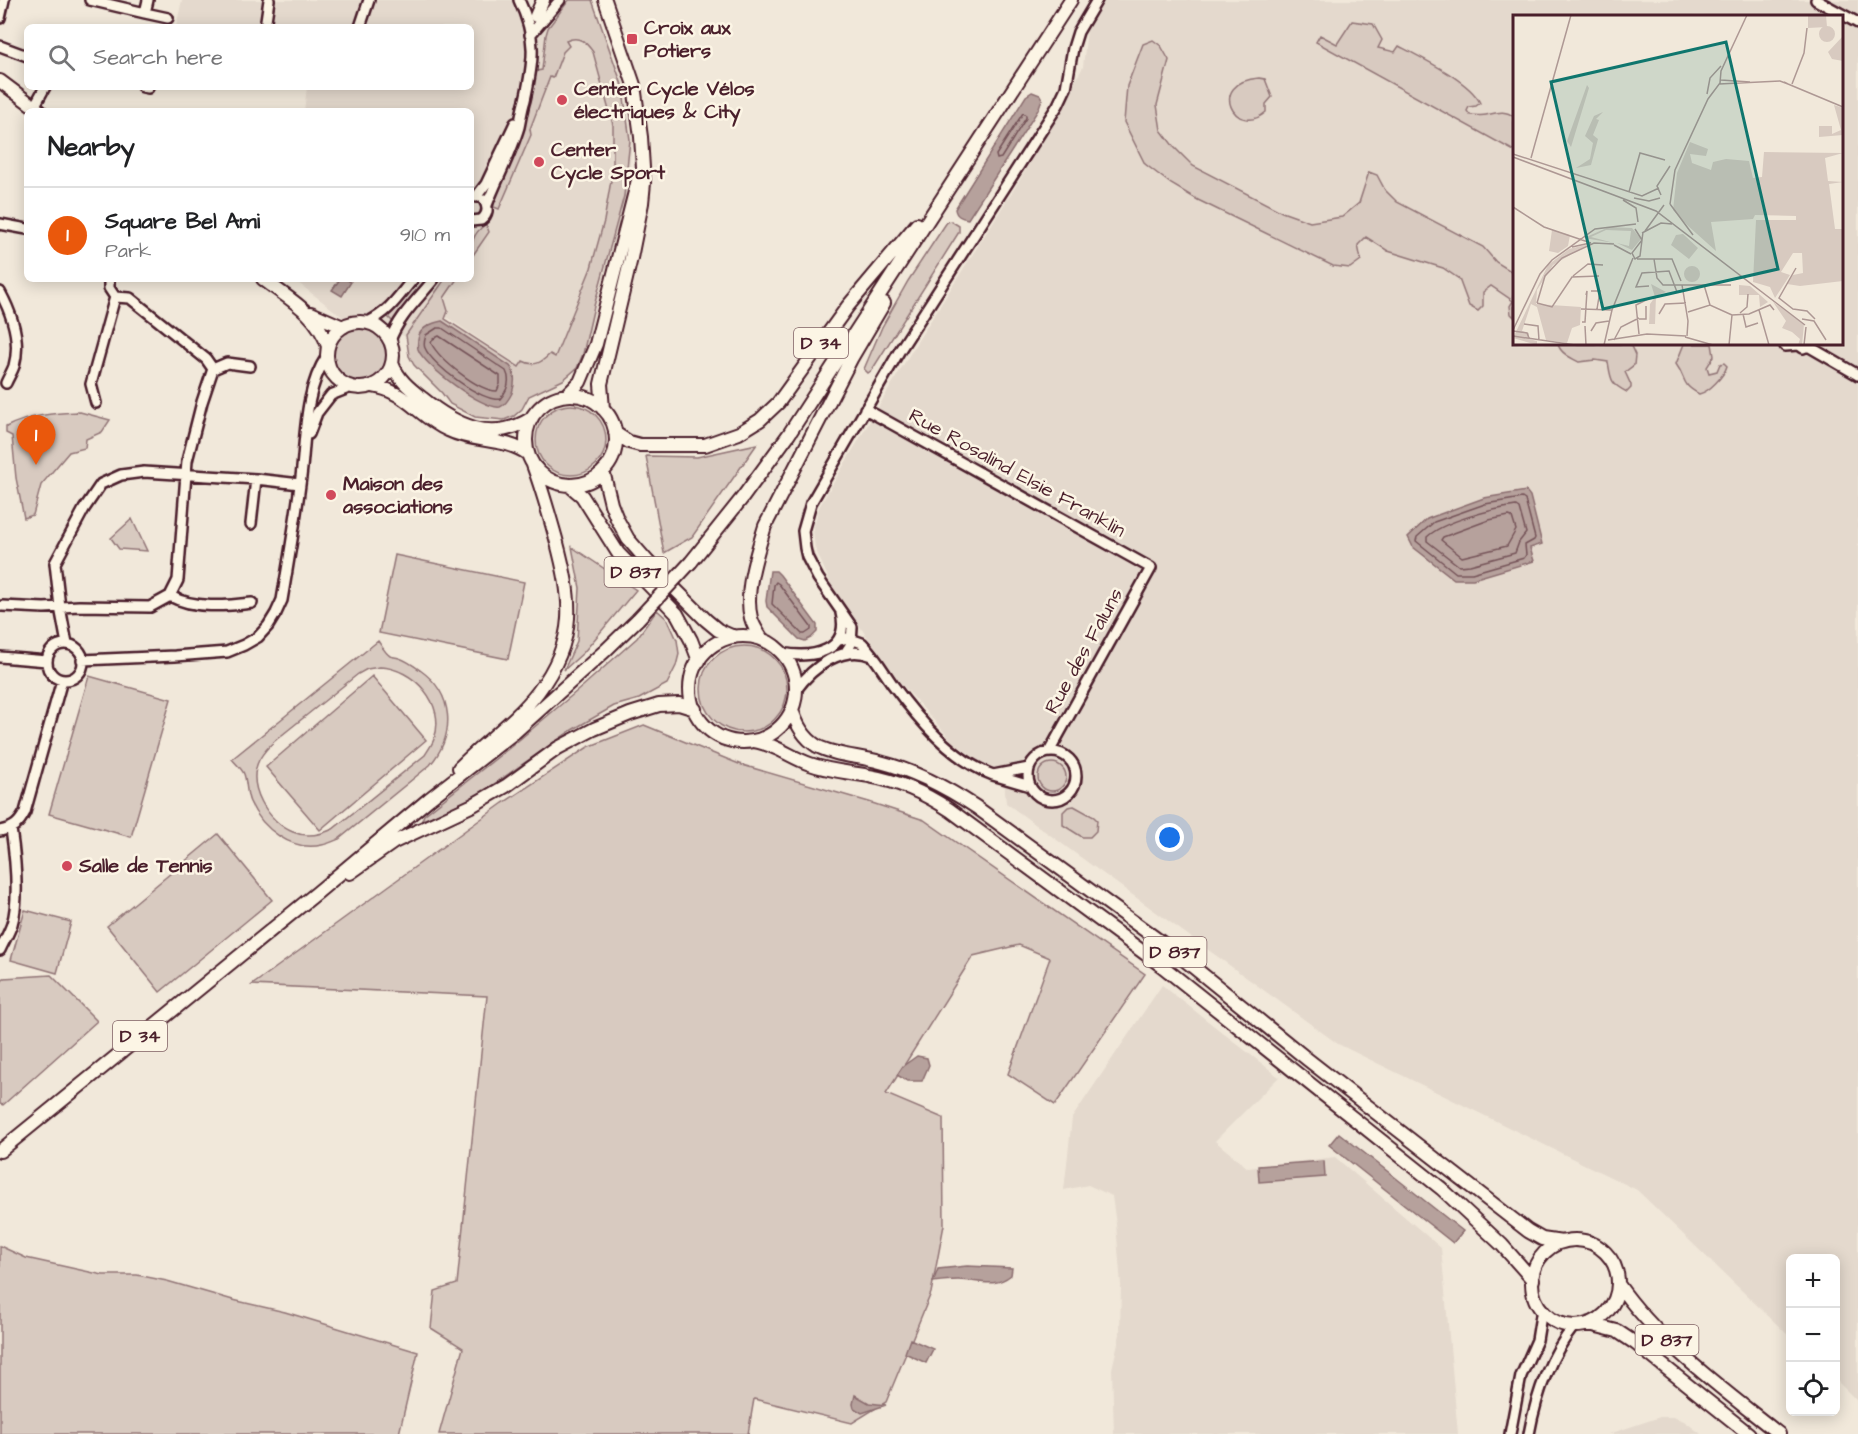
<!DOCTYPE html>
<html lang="en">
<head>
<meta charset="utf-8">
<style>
	:root { --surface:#fff; --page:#f6f6f6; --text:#202124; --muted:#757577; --line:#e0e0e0; --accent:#ea580c }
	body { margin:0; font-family:"Architects Daughter",sans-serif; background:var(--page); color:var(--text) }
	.controls { position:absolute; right:18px; bottom:18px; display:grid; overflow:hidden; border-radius:9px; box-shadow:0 3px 15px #0003 }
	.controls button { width:54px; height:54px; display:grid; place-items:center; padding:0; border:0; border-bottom:2px solid var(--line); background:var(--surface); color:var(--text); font:30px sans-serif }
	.you { position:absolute; left:1170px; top:838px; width:21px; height:21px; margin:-15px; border:4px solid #fff; border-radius:50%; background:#1a73e8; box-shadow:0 0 0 9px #1a73e833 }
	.badge { display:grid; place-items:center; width:39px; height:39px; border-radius:50%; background:var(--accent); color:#fff; font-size:20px; font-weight:700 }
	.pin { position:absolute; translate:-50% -50px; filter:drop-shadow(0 2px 3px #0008) }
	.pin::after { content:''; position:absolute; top:32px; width:21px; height:18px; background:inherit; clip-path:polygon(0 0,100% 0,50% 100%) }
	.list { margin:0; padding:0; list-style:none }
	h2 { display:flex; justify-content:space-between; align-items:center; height:78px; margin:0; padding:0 24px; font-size:26px }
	h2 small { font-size:20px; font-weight:400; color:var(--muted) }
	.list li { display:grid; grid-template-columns:39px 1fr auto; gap:18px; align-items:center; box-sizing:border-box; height:96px; padding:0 24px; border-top:2px solid var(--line) }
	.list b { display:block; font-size:22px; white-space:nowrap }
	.list p { margin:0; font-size:20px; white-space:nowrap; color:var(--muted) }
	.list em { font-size:20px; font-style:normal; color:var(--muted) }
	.icon { flex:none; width:33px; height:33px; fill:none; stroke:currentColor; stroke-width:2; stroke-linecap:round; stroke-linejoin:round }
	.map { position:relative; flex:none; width:1858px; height:1434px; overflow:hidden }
	.search { position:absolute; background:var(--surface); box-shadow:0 3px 15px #0003; left:24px; top:24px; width:450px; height:66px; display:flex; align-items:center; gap:15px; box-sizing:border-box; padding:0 21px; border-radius:9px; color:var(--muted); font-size:22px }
	.panel { position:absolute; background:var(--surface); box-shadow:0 3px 15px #0003; left:24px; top:108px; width:450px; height:174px; border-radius:9px }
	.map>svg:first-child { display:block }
	.built { fill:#e4d9cd; fill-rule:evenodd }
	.green { fill:#d8cac0; stroke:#917476; stroke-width:1.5; fill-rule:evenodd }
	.water { fill:#b6a19c; stroke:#8b6d6f; stroke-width:1.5 }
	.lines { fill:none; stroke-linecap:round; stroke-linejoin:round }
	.shore { stroke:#755358; stroke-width:1.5 }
	.minor-casing { stroke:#4a1f2b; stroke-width:14 }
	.major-casing { stroke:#4a1f2b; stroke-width:16 }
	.minor { stroke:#fcf5e5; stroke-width:9 }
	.major { stroke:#fcf5e5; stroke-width:12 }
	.major-bridge-casing { stroke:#4a1f2b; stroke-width:16; stroke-linecap:butt }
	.major-bridge { stroke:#fcf5e5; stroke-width:12 }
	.poi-dot { fill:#d1495b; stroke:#fcf5e5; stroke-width:2 }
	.labels { text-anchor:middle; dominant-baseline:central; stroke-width:5; stroke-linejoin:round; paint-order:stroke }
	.shield { fill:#fcf5e5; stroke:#7f5f63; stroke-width:1.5 }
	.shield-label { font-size:18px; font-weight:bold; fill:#4a1f2b }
	.poi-label { font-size:20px; font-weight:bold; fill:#4a1f2b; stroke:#fcf5e5; text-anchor:start }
	.street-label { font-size:20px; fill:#4a1f2b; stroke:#fcf5e5 }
	.inset-road { fill:none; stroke:#ae9894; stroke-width:1.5 }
	.view { fill:#0f766e; fill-opacity:0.15; stroke:#0f766e; stroke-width:3 }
	.inset-edge { fill:none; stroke:#4a1f2b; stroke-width:3 }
</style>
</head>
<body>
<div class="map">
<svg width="1858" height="1434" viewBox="0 0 1858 1434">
	<rect width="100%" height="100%" fill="#f1e8da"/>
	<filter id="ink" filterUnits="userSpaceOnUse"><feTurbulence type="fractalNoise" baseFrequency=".0167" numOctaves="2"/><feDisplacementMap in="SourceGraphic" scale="12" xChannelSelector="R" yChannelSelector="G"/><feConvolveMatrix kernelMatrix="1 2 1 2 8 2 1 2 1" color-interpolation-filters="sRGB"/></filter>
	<g filter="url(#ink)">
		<!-- built -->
		<path class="built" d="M182,0H524L529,10L532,12L520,24L600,22L624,83L632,141L627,197L600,292L587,346L575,372L552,376L531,374L430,306L407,338L370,317L344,318L293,279H471V111H304L307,87H471V27H176Z
			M1090,0H1858V1402L1836,1380V1258H1790V1337L1637,1190L1338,1044L1006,803L1003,768L984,765L952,741L900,682L834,591L815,548L813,530L819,507L917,342L1021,178L1083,67ZM1514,16H1842V344H1514Z
			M1162,985L1279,1077L1215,1141L1248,1168L1335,1157L1441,1248L1458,1434H1114L1112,1369L1120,1334L1121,1285L1116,1224L1112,1196L1088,1185L1064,1190L1072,1118Z
			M1660,1417H1673L1684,1421L1701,1434H1609Z"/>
		<!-- green -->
		<path class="green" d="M569,0H592L622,85L630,140L624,196L594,306L583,354L577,368L563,380L529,396L522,409L514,416L504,420L475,417L450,404L442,393L414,365L409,356L406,335L445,279H457L444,298L448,311L445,319L519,367L523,361C534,367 541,363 550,354L555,357L591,268L604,221L613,169V125L593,52C586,42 579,35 566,41L569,46L563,52L553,78L550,77L530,129L531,135L499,209L494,207L493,199L517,141L537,71L542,70L546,35L548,28Z
			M1352,21L1373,24L1382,40L1378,48L1395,52L1399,46C1420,57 1471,82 1480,103L1476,106L1469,107L1467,111L1470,115C1475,115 1481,116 1486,115C1496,113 1505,109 1514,117V151L1316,42L1320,35L1337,44Z
			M1153,40L1161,46L1169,60L1157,105L1161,130L1174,147L1193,166L1282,212L1310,222L1342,217L1359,203L1369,172L1377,175L1385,190L1397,202L1483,247L1496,262L1514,273V317L1511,314L1510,306L1513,301L1491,286L1483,292V306L1478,311L1469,306L1459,279L1443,268L1388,251L1366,237L1358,245L1361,260L1350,268L1333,266L1198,200L1171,184L1145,164L1124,122L1127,86L1143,44Z
			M1259,78L1265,79L1272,97L1266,104V112C1235,139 1206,82 1259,78Z
			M951,221L959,226V232L872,370L868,373L864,369L882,327L908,281L947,222Z
			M486,224L489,232L471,258C471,243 472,234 486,224Z
			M416,279H430L394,323L388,317L407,296L409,288Z
			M334 355a26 26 0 1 1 52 0a26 26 0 1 1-52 0Z
			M1558,344H1630L1635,355L1634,365L1625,372L1631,385V388L1627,392C1610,384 1611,379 1608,362L1595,360L1579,362C1571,358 1560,353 1558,344Z
			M1684,344H1712L1714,356L1707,367L1709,373L1717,371L1720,364L1724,363L1727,366C1724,376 1709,392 1699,394C1680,384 1687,379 1676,364Z
			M536 440a35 35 0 1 1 70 0a35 35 0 1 1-70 0Z
			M80,412L110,420L102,432L86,439L85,448L69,452L41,485L33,515L24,518L16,478L12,436L6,433V427C29,415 54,413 80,412Z
			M757,444L692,537L664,553L646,456L697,457Z
			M132,519L147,551L119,549L111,538Z
			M572,547L636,590L583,653L564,670L577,641L580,588Z
			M395,555L524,582L508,659L379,633Z
			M657,610L668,620L677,640L679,654L676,666L667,684L639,699L614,706L572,730L465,804L422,820L424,815L513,745L583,686L637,638Z
			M378,641C381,645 385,653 390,656C392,657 396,657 399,658C406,660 413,665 420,670C454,694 456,734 430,765L339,839C334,841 327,844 322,845C291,852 262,828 250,802C246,793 247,782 244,774C242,769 236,764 232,759ZM380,667C413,668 447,704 434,739C432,745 428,750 425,755L333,829C320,835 307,838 293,832C268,822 246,786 259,760C264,751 270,745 277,739L358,674L367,669Z
			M701 689a43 43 0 1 1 86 0a43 43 0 1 1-86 0Z
			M89,676L171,699L131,837L49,814Z
			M372,676L426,740L320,830L266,767Z
			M644,725L739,764L869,802L924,820L1145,974L1055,1105L1008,1074L1050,958L1019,945L973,956L886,1094L943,1118L944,1225L931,1293L886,1402L852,1423L754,1399L748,1434H439L463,1348L431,1328L435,1291L457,1284L487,996L252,985L503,803L588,747Z
			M1038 777a14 14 0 1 1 28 0a14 14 0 1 1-28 0Z
			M1074,806L1094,817L1097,820L1096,831L1090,837H1082L1063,825V812L1068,807Z
			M218,834L272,900L160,992L107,926Z
			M25,910L71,922L57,973L11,960Z
			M51,975L97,1021L3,1105L0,1104V984L4,978Z
			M0,1246L26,1258L103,1275H137L167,1281L233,1300L285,1312L418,1352L399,1434H0Z"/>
		<!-- water -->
		<path class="water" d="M1032,92L1040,95L1042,99L1038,110L968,219C961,218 956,216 955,209L1026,96Z
			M340,279H346L351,282L342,296L332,290Z
			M442,321L510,366C516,374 515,384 512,393C510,397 505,405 500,407C483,410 423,365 418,349C417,345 418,339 419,335C423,326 433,323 442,321Z
			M1526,491L1530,496L1542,544L1530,548L1534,561L1473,579H1454L1413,547L1408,537L1427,519L1432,517L1484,498Z
			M770,571H776L780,575L817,625V632L811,638L805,641L799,639L767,607L766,601Z
			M917,1056L927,1058L929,1065L922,1081H907L897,1075L903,1066Z
			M1339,1133L1463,1231L1453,1243L1329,1145Z
			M1324,1161L1325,1177L1259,1182L1258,1166Z
			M967,1266L1012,1268L1011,1275C994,1289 978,1280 958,1280C950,1280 941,1281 933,1282L938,1269Z
			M910,1339L933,1349L926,1363L905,1353Z
			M855,1395L869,1403L886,1405L862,1413L854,1408L853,1404Z"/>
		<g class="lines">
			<!-- shore -->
			<path class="shore" d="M1023,113L1026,115V118L1001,158L997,159L996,155Z
				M437,328H442L506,371C511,381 507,391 500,399C483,403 432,365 425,348C423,344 425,339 426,335Z
				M439,336L500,376V384L497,391C478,391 440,360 431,343L433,339Z
				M1522,498L1525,500L1535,538L1534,540L1525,545L1526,555L1524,558L1472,573H1456L1416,541L1417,537L1434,522L1485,504Z
				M1516,506L1519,508L1526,533L1519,542L1515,553L1470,565L1459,566L1427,541V537C1444,521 1492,509 1516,506Z
				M1509,516L1512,517L1516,530L1507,546L1462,557L1441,540L1443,537L1489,520Z
				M776,582L779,584L811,627V630L805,634H802L772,604L774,585Z"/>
			<!-- minor casing -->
			<g class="minor-casing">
				<path id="minor" d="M90,0L145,13L148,0
					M1816,0L1858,23
					M145,13L168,18
					M0,18L4,0
					M265,27L269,0
					M360,27L369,0
					M530,35L560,0
					M0,46L27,56
					M143,87L148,88
					M34,107L45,87
					M476,197L486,184L515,123
					M487,205C497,179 511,154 519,127C521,118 522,109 525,100C534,60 537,38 519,0
					M471,221L481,220C488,215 489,208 484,200
					M0,224L27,229
					M109,279V288L115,297
					M0,292C12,314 21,341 14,366C12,372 8,378 6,383
					M368,322C390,311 397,298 413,279
					M390,341C398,317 419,298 434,279
					M1785,346L1799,345L1803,348L1808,346L1858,375
					M213,369L227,363L250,366
					M865,409L1151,568L1049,752
					M309,434L317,413L331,395L351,387
					M251,524L256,479
					M170,596C194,609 226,606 252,603
					M2,606L44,608L79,606L150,607L170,596L178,580L187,461L202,402L213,369L206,359L130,298L115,297L91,384L96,403
					M839,640L848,638L862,643C874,655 883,671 893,685C918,719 952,760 993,775
					M67,644L60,607L55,563L84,509L101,484L121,475L144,472L256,479L300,484
					M47 662a18 18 0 1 1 36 0a18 18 0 1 1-36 0Z
					M782,653C811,659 851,652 841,613
					M845,653L851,644L852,627L818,578L807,557L805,548L803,531L811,503L900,350L1058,105L1066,88L1073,48L1078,32L1097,0
					M0,657L47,661
					M82,660L175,656L227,652L244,645L258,637L268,626L276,613L282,600C289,559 296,518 301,477C306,437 304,390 327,356
					M796,690C812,668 843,643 872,656
					M1028 776a24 24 0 1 1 48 0a24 24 0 1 1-48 0Z
					M1029,768L993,775L1030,786
					M0,831C14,828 19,824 25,812L62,680
					M0,950C4,941 9,933 12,924C20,898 15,856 11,829
					M1510,1434L1521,1376L1537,1340L1542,1309
					M1529,1434C1536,1396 1550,1356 1574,1326"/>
			</g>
			<!-- major casing -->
			<g class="major-casing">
				<path id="major" d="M536,16L543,0
					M0,81L40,111
					M263,279C290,300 316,312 328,346
					M311,313L343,327
					M327 355a33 33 0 1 1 66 0a33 33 0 1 1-66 0Z
					M392,363C398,379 409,388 422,398C455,425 492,444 532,418
					M373,386C406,391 419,417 448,430C474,443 505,437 528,454
					M567,395L580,382L596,344L638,180
					M526 440a45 45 0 1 1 90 0a45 45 0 1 1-90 0Z
					M603,409L601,384L631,258L642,203L644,183L641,137L634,85L605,0
					M615,433L629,442L640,445H705L739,433L760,420L778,403L848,306L917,224
					M603,471L611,504L617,519L628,539L648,562L706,620L718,630L734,637
					M569,485L582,496L618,553L677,614L691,640L699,661
					M691,562L743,497L789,434L1071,0
					M690 689a53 53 0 1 1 106 0a53 53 0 1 1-106 0Z
					M762,639C758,633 753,626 751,618C744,591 757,553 765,526L851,359L884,303
					M792,709C796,724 803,737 817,746C836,756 860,756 880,762C915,771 946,787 976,807L1176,953L1307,1059L1528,1231L1542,1239L1562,1242
					M754,741C775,744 790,757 810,764C829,771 849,772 869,776C898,781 926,794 950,810L1162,966L1442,1189L1502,1245L1533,1280
					M459,768C484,742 516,721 538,692C578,639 572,599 556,539C549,514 542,489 533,465
					M350,873L394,842L473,805L506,786L558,748L594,729L630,714L659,705L679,704L695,709
					M0,1151L318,892L429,799L515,732L606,650L638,619
					M1532 1283a43 43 0 1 1 86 0a43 43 0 1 1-86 0Z
					M1618,1284C1660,1344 1723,1389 1779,1434
					M1589,1324L1617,1331L1635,1343L1749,1434"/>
			</g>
			<!-- minor -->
			<use href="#minor" class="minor"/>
			<!-- major -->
			<use href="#major" class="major"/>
			<!-- major-bridge casing -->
			<g class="major-bridge-casing">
				<path id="major-bridge" d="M638,619L691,562"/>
			</g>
			<!-- major-bridge -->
			<use href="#major-bridge" class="major-bridge"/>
		</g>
	</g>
	<!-- markers -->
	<g class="poi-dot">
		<rect x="626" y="33" width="12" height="12" rx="3"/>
		<circle cx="562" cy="100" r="6"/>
		<circle cx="539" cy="162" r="6"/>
		<circle cx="331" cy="495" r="6"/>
		<circle cx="67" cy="866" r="6"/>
	</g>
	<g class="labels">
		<!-- shield labels -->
		<g class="shield">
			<rect x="794" y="328" width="54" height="30" rx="4.5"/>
			<rect x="604.5" y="557" width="63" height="30" rx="4.5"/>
			<rect x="1143.5" y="937" width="63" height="30" rx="4.5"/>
			<rect x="113" y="1021" width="54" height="30" rx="4.5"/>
			<rect x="1635.5" y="1325" width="63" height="30" rx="4.5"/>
		</g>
		<g class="shield-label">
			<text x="821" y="343">D 34</text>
			<text x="636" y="572">D 837</text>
			<text x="1175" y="952">D 837</text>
			<text x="140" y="1036">D 34</text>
			<text x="1667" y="1340">D 837</text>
		</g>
		<!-- poi labels -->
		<g class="poi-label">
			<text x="644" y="28">Croix aux<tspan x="644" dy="23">Potiers</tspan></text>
			<text x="574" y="89">Center Cycle Vélos<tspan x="574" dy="23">électriques &amp; City</tspan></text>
			<text x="551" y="150">Center<tspan x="551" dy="23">Cycle Sport</tspan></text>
			<text x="343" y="484">Maison des<tspan x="343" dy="23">associations</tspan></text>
			<text x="79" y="866">Salle de Tennis</text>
		</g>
		<!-- street labels -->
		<g class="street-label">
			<text transform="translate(1017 473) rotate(29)">Rue Rosalind Elsie Franklin</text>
			<text transform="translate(1084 651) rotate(-61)">Rue des Faluns</text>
		</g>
	</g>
	<!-- overview -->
	<g transform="translate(1513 15)">
		<rect width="330" height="330" fill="#f1e8da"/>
		<path d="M295,0H313L314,12L295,13ZM306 19a8 8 0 1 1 16 0a8 8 0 1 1-16 0ZM330,21V46L319,44L315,37ZM74,70L76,73L58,132L54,126ZM321,90L330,93V120L306,122V111H319V119L328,115ZM90,97L83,104L86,105L80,120L85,124L78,150L63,153L77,144L80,128L72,121L81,101ZM177,127L195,134L193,141L177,139L179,148L198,155L200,147L213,144L236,146L240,163L249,162L251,137L330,138L312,143L315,166L330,167L316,169L322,214H330V266L287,271L274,269L280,260L290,258L289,238H280L268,257L277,260L262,283L257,272L240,267L243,205H283V201L242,200L240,204L198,207L203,236L174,210L160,195L164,158ZM96,212L119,213L128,224L119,235L104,228L116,231L118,216L93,215L78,222L101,228L71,223ZM39,215L57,220L55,231L45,238L36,236ZM170,219L185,233L176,244L158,230L163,220ZM76,229L40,250L24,275L23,289L68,292L67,310L59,313L54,328L33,325L24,292L18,289L9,316L16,318V324L24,326V330L0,323L35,250L56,234ZM171 259a8 8 0 1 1 16 0a8 8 0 1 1-16 0ZM138,269L153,277L143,281L142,309H136L137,289L142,282ZM226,270L237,271L255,287L247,292L246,280H226ZM260,287L291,309L289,330H285L287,324L279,317L269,313L273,306Z" fill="#d8cac0"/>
		<path class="inset-road" d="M208,65L237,67M206,69L267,66L275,69L271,67M275,69L330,92M279,69L291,38L294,13M194,79L197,63L208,51M0,139L129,181L146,173M0,142L143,196L292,310M18,143L58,0M116,177L127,138L152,145M148,180L144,171L157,151M121,183L136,186L147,183M110,185L123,193L125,207M157,189L162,155L195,84L207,68L208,56L234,0M157,189L180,220M0,192L31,212L78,228M122,214L129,225L119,238L122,244L127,241L130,217M132,216L151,190M129,218L148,208L159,209M101,230L118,239M59,232L77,228M124,244H159L168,266M141,244L144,263L150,270H218M283,253L266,283L280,294L294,296L302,304M60,261L75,249L90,250M169,270L175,306L174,321M191,270L197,290M136,271L123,272L129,258L156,256L164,277M78,276H87L84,294M24,288L32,261L49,243L81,228L101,229M24,288L39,292L59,262L86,261M68,294L99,295M246,295L256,330M175,297L197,290L219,300M227,298L234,292L235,279M146,299L152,289L173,288M230,299L233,312L245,308M219,300L236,299L257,290L261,295M126,304H133V291M289,304L301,306L313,325M69,307H72L74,276L73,280M11,309L25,311L26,325M72,311L73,330M0,315L27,259L39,245L82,214L123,209M0,316L14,318L16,323M78,316L83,308L96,306M126,319L123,290L137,283M0,321L62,330M172,322L200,330M95,325L134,319L173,321M101,325L108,312L126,303M91,330L99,295L120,243M216,330L219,300M291,330L293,312"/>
		<path class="view" d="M213,27L265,254L90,294L38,67Z"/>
		<rect width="330" height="330" class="inset-edge"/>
	</g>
</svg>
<div class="controls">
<button>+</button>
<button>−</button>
<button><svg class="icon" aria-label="locate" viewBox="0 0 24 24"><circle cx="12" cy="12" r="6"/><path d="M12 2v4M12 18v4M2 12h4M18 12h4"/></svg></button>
</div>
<div class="you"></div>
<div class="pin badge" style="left:36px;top:465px">1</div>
<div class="search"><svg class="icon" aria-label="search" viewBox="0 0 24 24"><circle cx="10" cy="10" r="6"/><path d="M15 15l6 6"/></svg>Search here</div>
<section class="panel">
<h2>Nearby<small></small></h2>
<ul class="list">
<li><span class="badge">1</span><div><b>Square Bel Ami</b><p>Park</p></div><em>910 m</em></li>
</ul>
</section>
</div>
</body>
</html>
